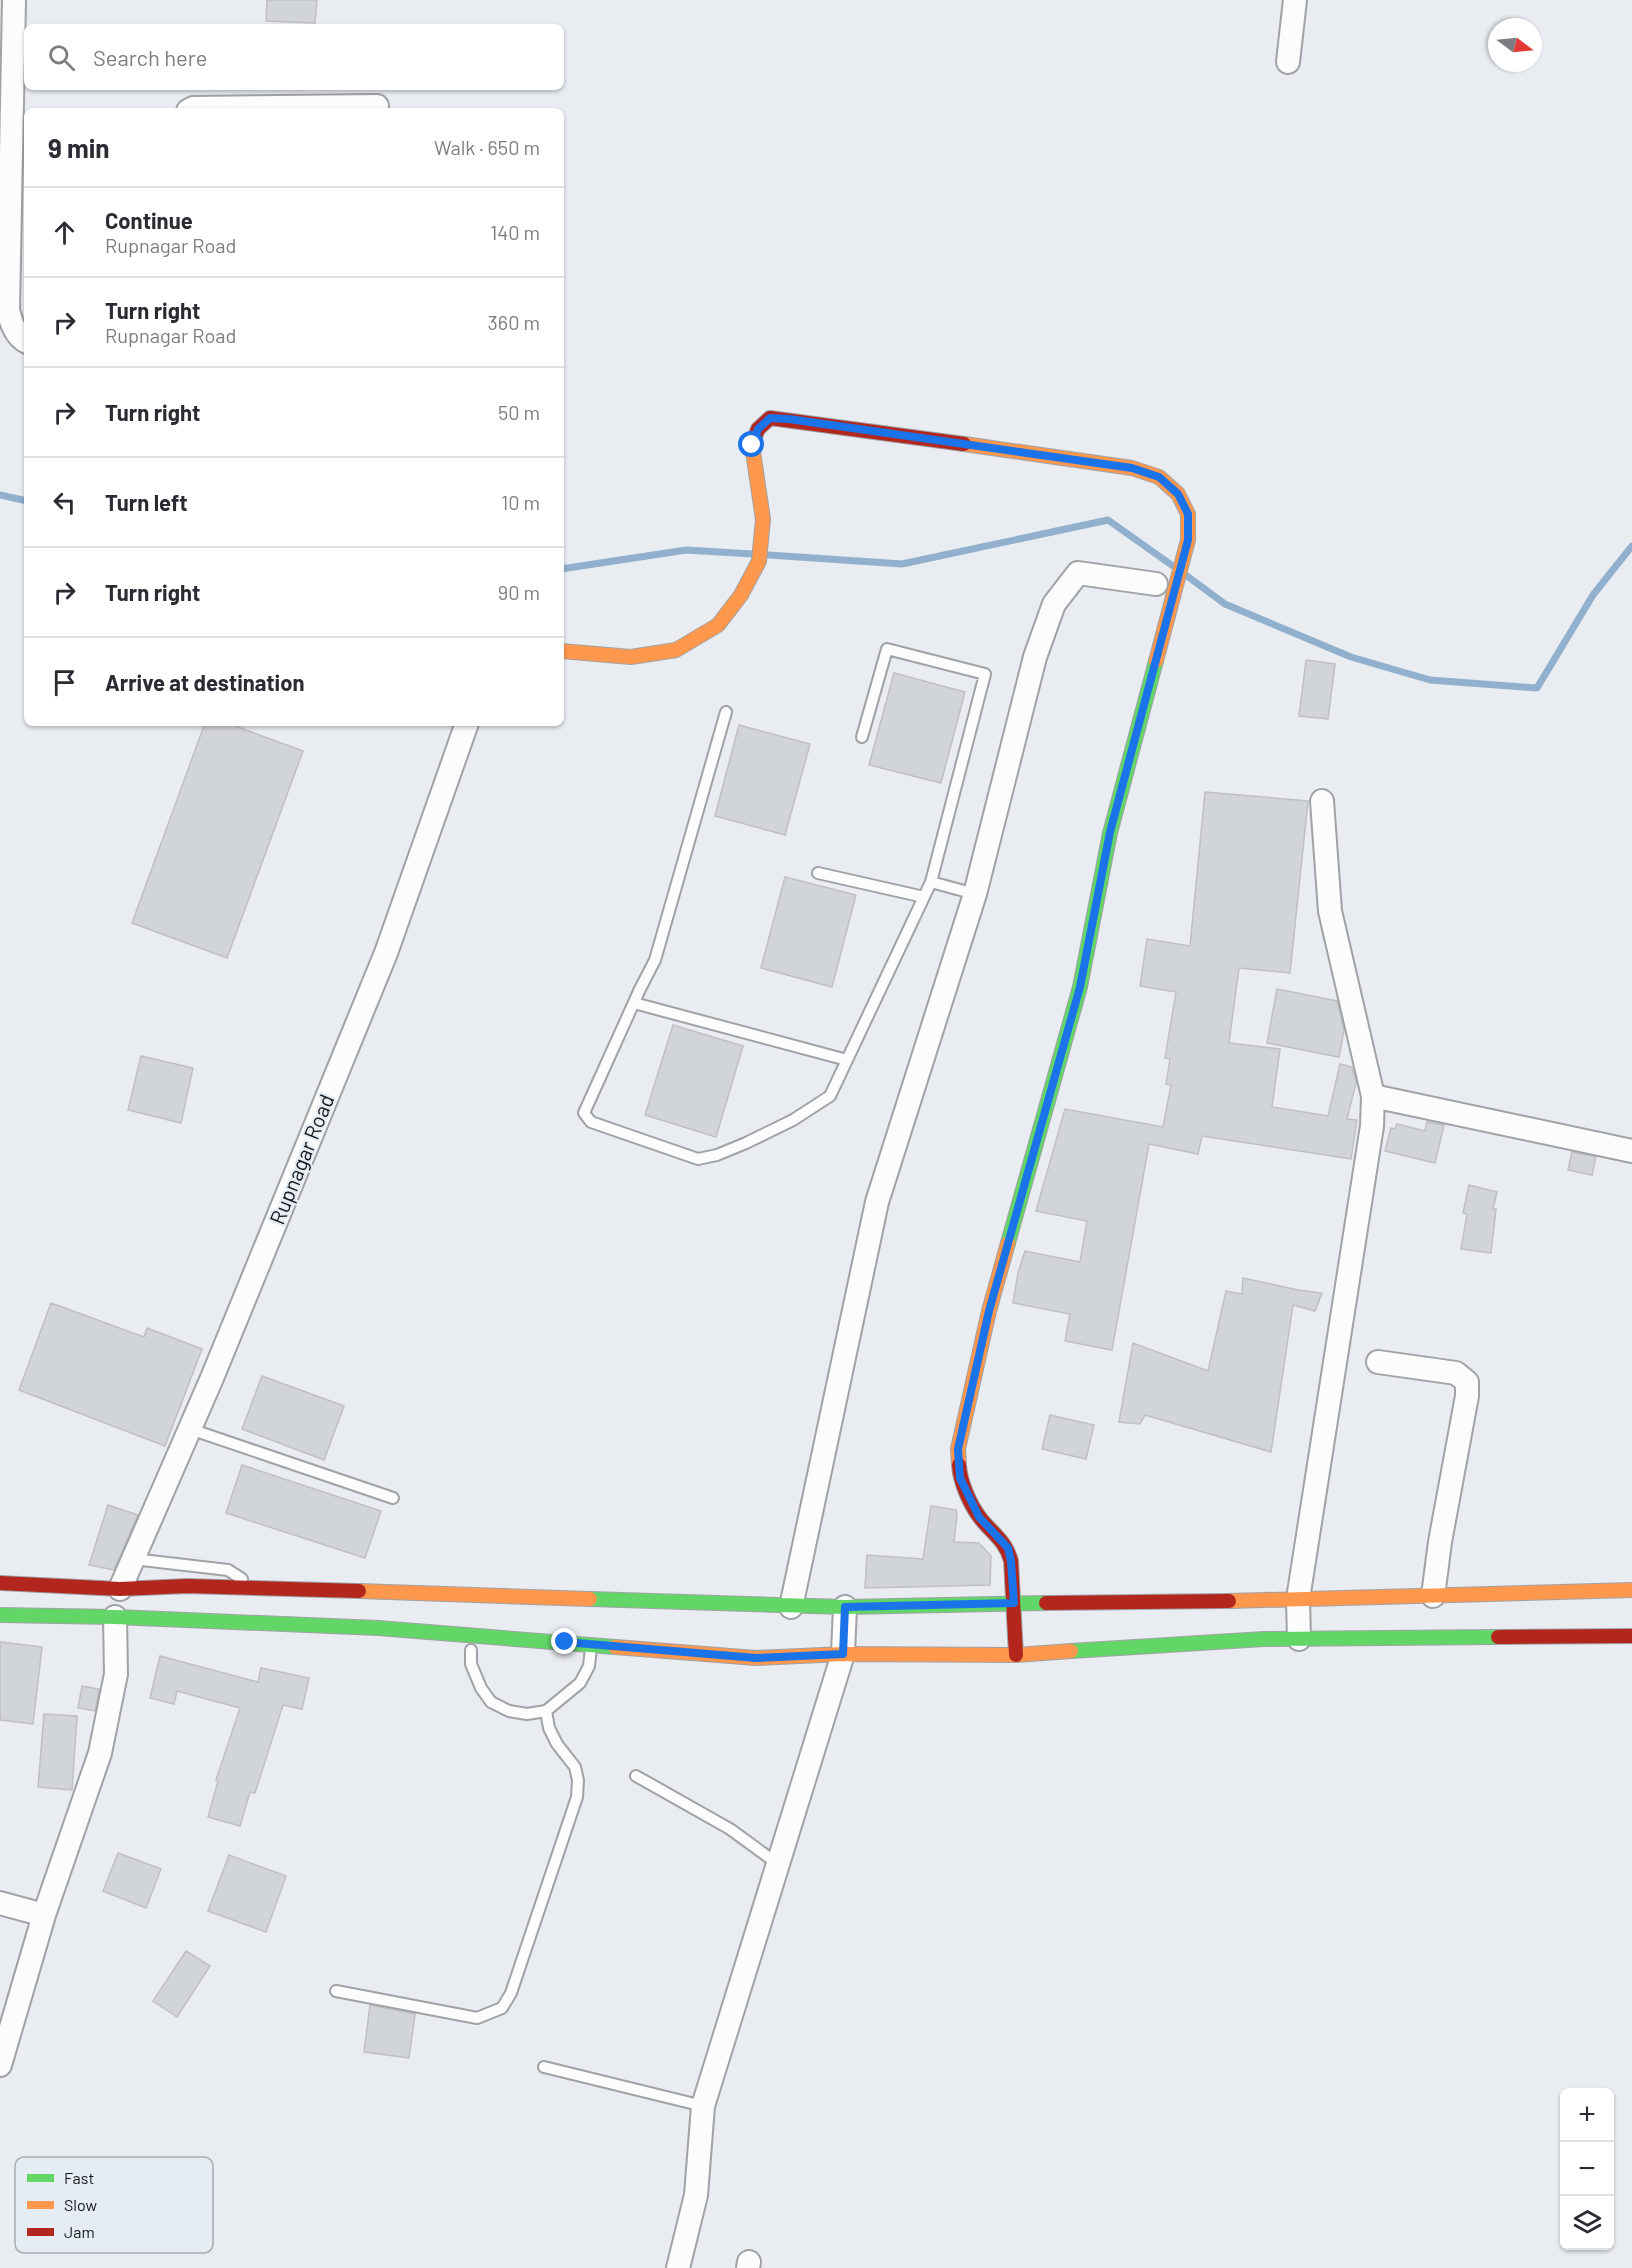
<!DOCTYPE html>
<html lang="en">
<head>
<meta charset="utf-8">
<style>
	:root { --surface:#fff; --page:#f7f7f7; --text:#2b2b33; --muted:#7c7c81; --line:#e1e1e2 }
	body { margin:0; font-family:Barlow,sans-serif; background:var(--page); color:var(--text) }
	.controls { position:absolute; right:18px; bottom:18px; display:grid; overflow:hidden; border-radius:9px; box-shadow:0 2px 4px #0004 }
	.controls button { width:54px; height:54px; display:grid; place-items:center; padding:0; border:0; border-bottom:2px solid var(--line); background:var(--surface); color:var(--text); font:30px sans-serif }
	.compass { position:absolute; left:1488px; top:18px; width:54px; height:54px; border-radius:50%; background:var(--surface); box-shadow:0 2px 4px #0004; rotate:106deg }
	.stop { position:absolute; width:18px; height:18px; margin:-14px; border:4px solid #1a73e8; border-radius:50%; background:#fff }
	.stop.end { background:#1a73e8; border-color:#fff; box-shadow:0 2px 6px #0008 }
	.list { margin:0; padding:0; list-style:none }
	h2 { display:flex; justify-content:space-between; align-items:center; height:78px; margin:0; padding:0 24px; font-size:26px }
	h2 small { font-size:20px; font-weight:400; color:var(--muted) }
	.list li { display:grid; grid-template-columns:39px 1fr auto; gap:18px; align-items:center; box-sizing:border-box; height:90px; padding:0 24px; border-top:2px solid var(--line) }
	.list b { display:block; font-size:22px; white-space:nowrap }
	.list p { margin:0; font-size:20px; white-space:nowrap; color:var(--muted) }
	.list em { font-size:20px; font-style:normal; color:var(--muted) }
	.icon { flex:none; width:33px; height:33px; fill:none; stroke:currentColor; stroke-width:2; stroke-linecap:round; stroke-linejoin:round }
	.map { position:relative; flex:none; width:1632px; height:2268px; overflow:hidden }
	.search { position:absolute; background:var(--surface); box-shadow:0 2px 4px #0004; left:24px; top:24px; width:540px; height:66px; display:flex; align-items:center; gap:15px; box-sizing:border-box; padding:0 21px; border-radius:9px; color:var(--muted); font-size:22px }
	.panel { position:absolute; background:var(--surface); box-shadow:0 2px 4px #0004; left:24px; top:108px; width:540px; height:618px; border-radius:9px }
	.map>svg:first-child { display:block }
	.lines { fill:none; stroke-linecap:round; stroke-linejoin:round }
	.stream { stroke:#90b0cd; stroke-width:7 }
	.building { fill:#d2d5d8; stroke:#bec0c3; stroke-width:1.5 }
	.lane-casing { stroke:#a0a2a5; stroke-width:14 }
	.street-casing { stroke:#a0a2a5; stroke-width:26 }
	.fast-casing { stroke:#a0a2a5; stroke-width:16 }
	.slow-casing { stroke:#a0a2a5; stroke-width:16 }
	.jam-casing { stroke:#a0a2a5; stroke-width:16 }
	.lane { stroke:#fcfcfd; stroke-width:10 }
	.street { stroke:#fcfcfd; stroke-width:22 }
	.fast { stroke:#63d668; stroke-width:14 }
	.slow { stroke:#ff974d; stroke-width:14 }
	.jam { stroke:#b3261e; stroke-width:14 }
	.route { stroke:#1a73e8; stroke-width:8 }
	.labels { text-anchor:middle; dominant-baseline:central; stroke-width:4.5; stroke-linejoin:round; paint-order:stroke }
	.street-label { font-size:21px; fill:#131618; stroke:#e6ecf3 }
	.key { fill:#e6ecf3; stroke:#a7acb1; stroke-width:1.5 }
	.key-label { font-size:16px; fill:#131618 }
</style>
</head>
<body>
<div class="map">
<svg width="1632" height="2268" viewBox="0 0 1632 2268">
	<rect width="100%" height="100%" fill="#e9ecf0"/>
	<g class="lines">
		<!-- stream -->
		<path class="stream" d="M0,495L27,501
			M769,555L902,564L1108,520L1173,566
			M561,569L686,550L752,554
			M1187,576L1225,604L1351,657L1430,680L1537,688L1593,595L1632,546"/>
	</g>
	<!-- building -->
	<path class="building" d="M267,0H317L315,23L266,21Z
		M1306,660L1335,664L1328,719L1299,716Z
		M894,673L965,692L941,783L869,765Z
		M205,723H227L303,751L227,958L132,923Z
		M739,725L810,744L785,835L715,816Z
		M1205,792L1308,801L1290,973L1239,968L1229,1043L1280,1049L1272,1107L1328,1116L1340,1064L1352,1067L1356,1083L1347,1119L1357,1120L1351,1159L1202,1136L1198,1154L1149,1144L1112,1350L1065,1341L1070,1314L1013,1303L1018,1273L1025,1251L1080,1262L1087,1221L1036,1211L1065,1109L1163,1127L1171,1085L1166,1084L1170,1059L1165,1058L1176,992L1140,986L1147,939L1190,946Z
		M785,877L856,895L832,987L761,968Z
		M1277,989L1337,1001L1344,1030L1339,1057L1267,1043Z
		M673,1025L743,1046L716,1137L645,1115Z
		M141,1056L193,1068L181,1123L128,1110Z
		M1427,1122L1444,1125L1435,1163L1385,1151L1391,1128L1395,1129L1397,1124L1425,1131Z
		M1572,1152L1596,1157L1592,1175L1568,1170Z
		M1469,1185L1497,1192L1493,1209H1496L1491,1253L1461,1249L1467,1214L1463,1213Z
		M1243,1278L1298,1290L1322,1293L1315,1311L1293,1305L1271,1452L1145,1415L1140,1424L1119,1422L1133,1343L1208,1371L1226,1291L1242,1294Z
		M51,1303L144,1337L147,1328L202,1349L165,1446L19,1390Z
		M262,1376L344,1406L324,1460L242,1429Z
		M1050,1415L1094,1425L1086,1459L1042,1449Z
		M242,1465L381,1511L365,1558L226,1513Z
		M108,1505L138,1515L114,1570L89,1565Z
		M931,1506L956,1510L957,1514L954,1542L979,1543L991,1556L990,1585L865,1588L867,1555L923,1559Z
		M0,1642L42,1647L33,1724L0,1720Z
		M160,1656L258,1682L261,1668L309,1678L302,1709L283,1705L255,1793L250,1792L240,1826L208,1817L218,1781L216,1780L240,1708L177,1691L174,1704L150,1698Z
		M82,1686L99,1689L95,1711L78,1708Z
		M44,1714L77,1716L72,1790L38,1787Z
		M118,1853L161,1869L146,1908L103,1891Z
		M229,1855L286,1876L266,1932L208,1911Z
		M186,1951L210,1966L177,2017L153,2001Z
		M370,2005L415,2014L409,2058L364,2052Z"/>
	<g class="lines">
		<!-- lane casing -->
		<g class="lane-casing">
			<path id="lane" d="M726,712L655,960L640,989L584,1113L591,1122L698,1159L717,1155L746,1143L793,1120L830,1096L931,882L985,674L887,649L862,737
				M818,873L924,897
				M931,882L975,894
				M634,1003L847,1060
				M190,1429L393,1498
				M133,1559L228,1570L242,1579
				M471,1650V1664L481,1688L491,1702L509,1711L527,1714L546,1711L580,1683L589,1666L591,1648
				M636,1776L730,1829L778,1864
				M336,1991L477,2018L502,2008L511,1993L577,1797L578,1780L575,1767L557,1744L549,1728L546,1711
				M544,2067L703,2106"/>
		</g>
		<!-- street casing -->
		<g class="street-casing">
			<path id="street" d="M14,0L8,310C11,322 15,336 27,342
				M1288,62L1295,0
				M188,111L193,108L377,106
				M1373,1096L1632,1151
				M1378,1362L1456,1373L1467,1382V1396L1440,1542L1433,1596
				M120,1589L212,1378L386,953L467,723
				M791,1607L877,1202L975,894L1035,657L1054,604L1078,573L1156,584
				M1299,1639L1298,1599L1372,1126L1373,1096L1330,911L1322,801
				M0,1903L44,1915
				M0,2065L44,1915L100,1753L116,1674L115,1617
				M678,2268L696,2195L703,2106L843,1654L845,1607
				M748,2268L749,2262"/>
		</g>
		<!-- fast casing -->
		<g class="fast-casing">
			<path id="fast" d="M1008,1243L1080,987L1110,833L1156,661
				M590,1599L845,1607L1046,1603
				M0,1615L115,1617L378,1628L615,1647
				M1071,1651L1264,1639L1498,1637"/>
		</g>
		<!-- slow casing -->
		<g class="slow-casing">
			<path id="slow" d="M964,444L1132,468L1159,477L1178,494L1188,514V540L1156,661
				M561,651L631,657L676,650L718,625L741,595L759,561L763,519L752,445L753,442
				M959,1465L958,1449L989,1311L1008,1243
				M359,1591L590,1599
				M1229,1601L1632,1590
				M615,1647L756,1658L843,1654L1016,1655L1071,1651"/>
		</g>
		<!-- jam casing -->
		<g class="jam-casing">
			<path id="jam" d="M753,442L758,429L770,418L964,444
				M959,1465C960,1482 970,1505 981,1519C993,1534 1006,1541 1011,1561L1016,1655
				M0,1583L120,1589L187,1586L359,1591
				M1046,1603L1229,1601
				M1498,1637L1632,1636"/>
		</g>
		<!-- lane -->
		<use href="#lane" class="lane"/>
		<!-- street -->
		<use href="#street" class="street"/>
		<!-- fast -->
		<use href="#fast" class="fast"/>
		<!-- slow -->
		<use href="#slow" class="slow"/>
		<!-- jam -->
		<use href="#jam" class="jam"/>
	</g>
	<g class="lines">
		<!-- route -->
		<path class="route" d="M565,1642L756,1658L843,1654L845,1607L1014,1603L1011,1561L1008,1548L979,1517L960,1478L958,1449L989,1311L1080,987L1110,832L1188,540V514L1178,494L1159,477L1132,468L789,419L770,418L758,429L752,445"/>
	</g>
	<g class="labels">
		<!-- street labels -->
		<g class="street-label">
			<text transform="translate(301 1159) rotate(-68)">Rupnagar Road</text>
		</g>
	</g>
	<!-- legend -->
	<rect x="15" y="2157" width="198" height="96" rx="9" class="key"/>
	<rect x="27" y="2174" width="27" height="8" fill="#63d668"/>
	<rect x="27" y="2201" width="27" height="8" fill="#ff974d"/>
	<rect x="27" y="2228" width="27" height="8" fill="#b3261e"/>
	<g class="key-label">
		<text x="64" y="2184">Fast</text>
		<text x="64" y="2211">Slow</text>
		<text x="64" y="2238">Jam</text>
	</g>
</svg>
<div class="controls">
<button>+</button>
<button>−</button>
<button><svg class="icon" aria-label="layers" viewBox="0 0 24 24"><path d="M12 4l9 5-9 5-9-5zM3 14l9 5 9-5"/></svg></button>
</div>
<svg class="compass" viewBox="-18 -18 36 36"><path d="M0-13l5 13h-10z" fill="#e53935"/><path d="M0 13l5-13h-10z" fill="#7c7c81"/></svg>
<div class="stop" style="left:752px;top:445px"></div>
<div class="stop end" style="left:565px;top:1642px"></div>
<div class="search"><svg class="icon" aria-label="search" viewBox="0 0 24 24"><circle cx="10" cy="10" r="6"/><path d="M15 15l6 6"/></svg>Search here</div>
<section class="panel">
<h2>9 min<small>Walk · 650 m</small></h2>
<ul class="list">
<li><svg class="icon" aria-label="ahead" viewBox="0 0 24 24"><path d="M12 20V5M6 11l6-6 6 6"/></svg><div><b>Continue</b><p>Rupnagar Road</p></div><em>140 m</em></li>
<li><svg class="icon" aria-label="right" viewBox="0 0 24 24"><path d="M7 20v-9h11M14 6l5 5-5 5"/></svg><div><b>Turn right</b><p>Rupnagar Road</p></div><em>360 m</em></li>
<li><svg class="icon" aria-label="right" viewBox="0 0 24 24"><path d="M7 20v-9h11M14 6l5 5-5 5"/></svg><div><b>Turn right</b></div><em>50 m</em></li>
<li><svg class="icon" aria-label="left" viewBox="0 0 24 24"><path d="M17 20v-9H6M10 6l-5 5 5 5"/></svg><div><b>Turn left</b></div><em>10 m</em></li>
<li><svg class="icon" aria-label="right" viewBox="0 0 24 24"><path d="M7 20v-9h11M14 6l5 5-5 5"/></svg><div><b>Turn right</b></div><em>90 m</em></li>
<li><svg class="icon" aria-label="arrive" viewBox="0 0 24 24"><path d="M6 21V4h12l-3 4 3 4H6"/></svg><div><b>Arrive at destination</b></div></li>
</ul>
</section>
</div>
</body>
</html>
